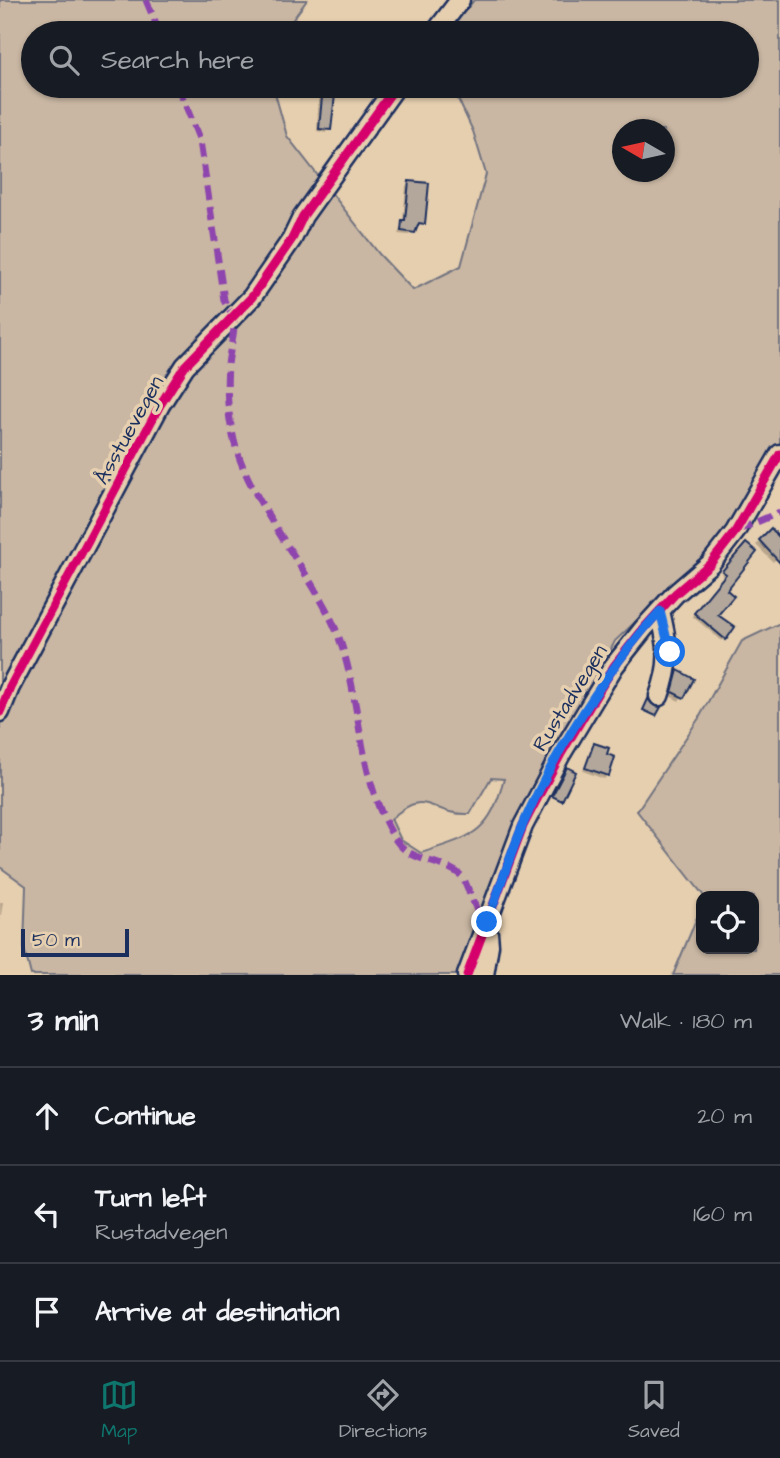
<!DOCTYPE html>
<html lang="en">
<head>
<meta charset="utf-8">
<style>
	:root { --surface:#171b24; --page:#20242c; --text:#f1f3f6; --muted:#9ea1a6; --line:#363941; --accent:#0f766e }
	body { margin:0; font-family:"Architects Daughter",sans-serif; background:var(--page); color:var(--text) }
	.controls { position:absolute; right:21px; bottom:21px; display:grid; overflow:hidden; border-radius:14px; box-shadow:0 2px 5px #0004 }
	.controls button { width:63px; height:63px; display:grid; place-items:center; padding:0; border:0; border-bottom:2px solid var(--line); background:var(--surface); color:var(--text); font:35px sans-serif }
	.compass { position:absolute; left:612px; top:119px; width:63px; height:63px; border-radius:50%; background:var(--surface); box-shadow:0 2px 5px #0004; rotate:279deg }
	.scale { position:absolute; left:21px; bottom:18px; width:108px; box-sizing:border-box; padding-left:7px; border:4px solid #1b2f5e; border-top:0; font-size:19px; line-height:24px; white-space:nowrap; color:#1b2f5e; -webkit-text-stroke:5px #e6cfaf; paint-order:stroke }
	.stop { position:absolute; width:21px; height:21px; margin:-16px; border:5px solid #1a73e8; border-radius:50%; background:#fff }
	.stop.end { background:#1a73e8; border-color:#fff; box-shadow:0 2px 7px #0008 }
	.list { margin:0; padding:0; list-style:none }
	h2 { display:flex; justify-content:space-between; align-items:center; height:91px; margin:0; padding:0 28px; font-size:30px }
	h2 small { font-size:23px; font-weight:400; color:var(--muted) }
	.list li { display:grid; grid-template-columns:46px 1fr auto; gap:21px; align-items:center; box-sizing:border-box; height:98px; padding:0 28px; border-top:2px solid var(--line) }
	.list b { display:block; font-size:26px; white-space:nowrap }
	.list p { margin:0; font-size:23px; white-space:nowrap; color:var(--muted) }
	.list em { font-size:23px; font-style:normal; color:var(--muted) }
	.icon { flex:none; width:38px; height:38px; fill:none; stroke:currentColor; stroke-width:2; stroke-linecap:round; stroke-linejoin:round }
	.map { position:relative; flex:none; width:780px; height:975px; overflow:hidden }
	.search { position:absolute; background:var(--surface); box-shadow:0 2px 5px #0004; left:21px; right:21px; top:21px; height:77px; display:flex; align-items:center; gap:18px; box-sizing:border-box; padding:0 24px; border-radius:38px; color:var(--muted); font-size:26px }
	.sheet { height:385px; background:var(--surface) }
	nav { display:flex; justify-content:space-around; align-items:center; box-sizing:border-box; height:98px; border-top:2px solid var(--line); background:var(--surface); font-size:19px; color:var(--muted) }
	nav a { display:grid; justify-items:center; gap:4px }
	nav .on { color:var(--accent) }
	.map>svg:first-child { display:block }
	.green { fill:#c9b7a3; stroke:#727380; stroke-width:2; fill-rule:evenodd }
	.shadow { fill:#0003 }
	.building { fill:#b3a79b; stroke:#1b2f5e; stroke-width:2 }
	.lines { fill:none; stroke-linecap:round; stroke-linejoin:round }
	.minor-casing { stroke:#1b2f5e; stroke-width:23 }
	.minor { stroke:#e6cfaf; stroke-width:18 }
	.quiet { stroke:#8e44ad; stroke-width:7; stroke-dasharray:14 7; stroke-linecap:butt }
	.cycleway-casing { stroke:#e6cfaf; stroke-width:13 }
	.cycleway { stroke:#d6006c; stroke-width:9 }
	.route { stroke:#1a73e8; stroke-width:9 }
	.labels { text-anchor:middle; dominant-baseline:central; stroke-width:7; stroke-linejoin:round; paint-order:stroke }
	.street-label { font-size:21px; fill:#1b2f5e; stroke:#e6cfaf }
</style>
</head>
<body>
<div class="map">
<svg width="780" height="975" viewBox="0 0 780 975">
	<rect width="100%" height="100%" fill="#e6cfaf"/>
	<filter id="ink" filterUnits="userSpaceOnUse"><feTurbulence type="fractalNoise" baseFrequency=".0143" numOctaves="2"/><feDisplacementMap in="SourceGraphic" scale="14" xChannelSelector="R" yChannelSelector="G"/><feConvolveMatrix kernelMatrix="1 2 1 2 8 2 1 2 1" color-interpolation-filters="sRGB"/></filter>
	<g filter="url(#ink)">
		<!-- green -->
		<path class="green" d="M0,0H307L283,33H33V86H273L287,136L380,255L413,290L461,266L486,174L473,131L452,86H747V33H447L474,0H780V446L737,518L696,564L615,641L578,715L551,757L513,829L470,975H31L24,948L26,886L0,867ZM622,130H664V172H622ZM491,778L504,779C489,835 472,836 421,853L401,840L391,819C427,785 430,816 470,814Z
			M780,623V975H673L701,908V949H754V896H704L637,811L699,718L742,641Z"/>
		<!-- shadow -->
		<path class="shadow" d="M319,86H336L326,133L317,131Z
			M409,183L424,223L416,226L409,235L398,234L403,221L406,186Z
			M771,531L776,536L780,533V555L773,562L756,545Z
			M746,545L715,615L724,638L722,641L692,616L725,577L721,574Z
			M678,672L692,680L679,701L670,696Z
			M594,745L608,775L604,779L583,771Z
			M0,902H3L0,922Z"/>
		<!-- building -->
		<path class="building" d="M323,86H336L331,130L319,129Z
			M409,181L429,183L425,224L419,223L415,233L401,231L402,220H405Z
			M771,528L780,538V563L759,540Z
			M746,543L757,552L727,590L734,596L718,615L735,627L726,640L694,613L726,574L722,571Z
			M678,670L694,679L684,698L672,692Z
			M648,699L655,706L661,707L656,716L643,710Z
			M594,743L609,748L607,754L615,757L609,776L585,768Z
			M567,767L576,772L562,801L552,796Z"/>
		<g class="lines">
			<!-- minor casing -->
			<g class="minor-casing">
				<path id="minor" d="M435,33L460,0
					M659,696C672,661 668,646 660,611
					M0,712L10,687L160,405L185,366L252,297L292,239L303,216L396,86
					M467,975L523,826L561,754L614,666L644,628L675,594L710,564L735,532L780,454
					M484,975L489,945L488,933"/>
			</g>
			<!-- minor -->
			<use href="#minor" class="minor"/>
			<!-- quiet -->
			<path class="quiet" d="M146,0L160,33
				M178,86L200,141L224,300C226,306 233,313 234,319C235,334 229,351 228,366C226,392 228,415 234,440C249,501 305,564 332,621C364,689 353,772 395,839C411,864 444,859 463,877L481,920L487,922
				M738,530L780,512"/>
			<!-- cycleway casing -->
			<g class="cycleway-casing">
				<path id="cycleway" d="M0,712L10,687L160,405L185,366L252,297L292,239L303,216L396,86
					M467,975L523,826L561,754L614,666L644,628L675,594L710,564L735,532L780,454"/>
			</g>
			<!-- cycleway -->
			<use href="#cycleway" class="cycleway"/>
		</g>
	</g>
	<g class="lines" filter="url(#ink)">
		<!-- route -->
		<path class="route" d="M487,922C499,891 509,858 522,827C552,755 608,668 660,611L670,652"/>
	</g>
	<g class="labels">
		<!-- street labels -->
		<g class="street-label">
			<text transform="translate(129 430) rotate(-61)">Åsstuevegen</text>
			<text transform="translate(570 698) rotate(-58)">Rustadvegen</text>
		</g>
	</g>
</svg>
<div class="controls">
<button><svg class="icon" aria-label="locate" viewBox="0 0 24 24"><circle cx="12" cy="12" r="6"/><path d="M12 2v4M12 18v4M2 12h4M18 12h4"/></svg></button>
</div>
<svg class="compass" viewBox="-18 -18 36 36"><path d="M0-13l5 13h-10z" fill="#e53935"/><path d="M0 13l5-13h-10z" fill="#9ea1a6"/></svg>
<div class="scale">50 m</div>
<div class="stop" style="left:670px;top:652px"></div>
<div class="stop end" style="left:487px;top:922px"></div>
<div class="search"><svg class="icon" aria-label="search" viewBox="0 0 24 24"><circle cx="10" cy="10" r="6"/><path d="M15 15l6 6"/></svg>Search here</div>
</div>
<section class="sheet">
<h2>3 min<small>Walk · 180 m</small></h2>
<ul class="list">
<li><svg class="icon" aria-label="ahead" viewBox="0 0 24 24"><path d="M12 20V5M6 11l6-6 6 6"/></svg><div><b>Continue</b></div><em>20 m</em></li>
<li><svg class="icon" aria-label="left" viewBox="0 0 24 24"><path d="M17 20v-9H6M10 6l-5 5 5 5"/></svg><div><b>Turn left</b><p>Rustadvegen</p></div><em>160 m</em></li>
<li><svg class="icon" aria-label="arrive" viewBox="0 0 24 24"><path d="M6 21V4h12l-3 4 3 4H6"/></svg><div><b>Arrive at destination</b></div></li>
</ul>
</section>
<nav>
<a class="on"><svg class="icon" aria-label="map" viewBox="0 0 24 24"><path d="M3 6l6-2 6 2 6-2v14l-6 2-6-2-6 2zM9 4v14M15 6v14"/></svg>Map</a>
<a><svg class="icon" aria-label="directions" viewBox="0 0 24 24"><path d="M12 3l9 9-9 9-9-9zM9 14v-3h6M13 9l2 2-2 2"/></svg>Directions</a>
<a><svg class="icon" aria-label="saved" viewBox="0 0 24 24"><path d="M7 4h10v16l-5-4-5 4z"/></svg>Saved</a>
</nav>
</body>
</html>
